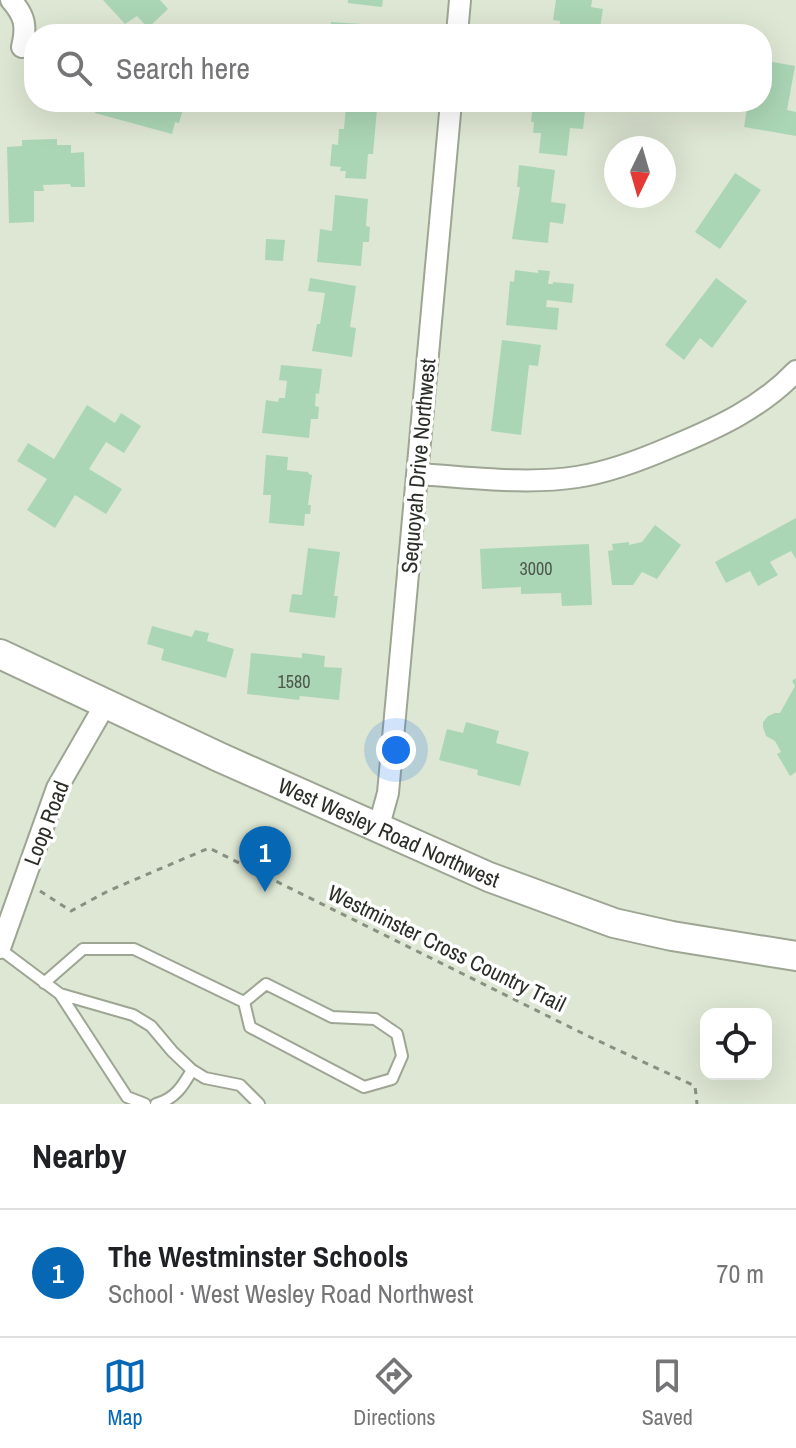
<!DOCTYPE html>
<html lang="en">
<head>
<meta charset="utf-8">
<style>
	:root { --surface:#fff; --page:#f6f6f6; --text:#202124; --muted:#757577; --line:#e0e0e0; --accent:#0668b5 }
	body { margin:0; font-family:"Archivo Narrow",sans-serif; background:var(--page); color:var(--text) }
	.controls { position:absolute; right:24px; bottom:24px; display:grid; overflow:hidden; border-radius:16px; box-shadow:0 8px 32px #0002 }
	.controls button { width:72px; height:72px; display:grid; place-items:center; padding:0; border:0; border-bottom:2px solid var(--line); background:var(--surface); color:var(--text); font:40px sans-serif }
	.compass { position:absolute; left:604px; top:136px; width:72px; height:72px; border-radius:50%; background:var(--surface); box-shadow:0 8px 32px #0002; rotate:185deg }
	.you { position:absolute; left:396px; top:750px; width:28px; height:28px; margin:-20px; border:6px solid #fff; border-radius:50%; background:#1a73e8; box-shadow:0 0 0 12px #1a73e833 }
	.badge { display:grid; place-items:center; width:52px; height:52px; border-radius:50%; background:var(--accent); color:#fff; font-size:26px; font-weight:700 }
	.pin { position:absolute; translate:-50% -66px; filter:drop-shadow(0 2px 4px #0008) }
	.pin::after { content:''; position:absolute; top:42px; width:28px; height:24px; background:inherit; clip-path:polygon(0 0,100% 0,50% 100%) }
	.list { margin:0; padding:0; list-style:none }
	h2 { display:flex; justify-content:space-between; align-items:center; height:104px; margin:0; padding:0 32px; font-size:34px }
	h2 small { font-size:26px; font-weight:400; color:var(--muted) }
	.list li { display:grid; grid-template-columns:52px 1fr auto; gap:24px; align-items:center; box-sizing:border-box; height:128px; padding:0 32px; border-top:2px solid var(--line) }
	.list b { display:block; font-size:30px; white-space:nowrap }
	.list p { margin:0; font-size:26px; white-space:nowrap; color:var(--muted) }
	.list em { font-size:26px; font-style:normal; color:var(--muted) }
	.icon { flex:none; width:44px; height:44px; fill:none; stroke:currentColor; stroke-width:2; stroke-linecap:round; stroke-linejoin:round }
	.map { position:relative; flex:none; width:796px; height:1104px; overflow:hidden }
	.search { position:absolute; background:var(--surface); box-shadow:0 8px 32px #0002; left:24px; right:24px; top:24px; height:88px; display:flex; align-items:center; gap:20px; box-sizing:border-box; padding:0 28px; border-radius:32px; color:var(--muted); font-size:30px }
	.sheet { height:232px; background:var(--surface) }
	nav { display:flex; justify-content:space-around; align-items:center; box-sizing:border-box; height:112px; border-top:2px solid var(--line); background:var(--surface); font-size:22px; color:var(--muted) }
	nav a { display:grid; justify-items:center; gap:4px }
	nav .on { color:var(--accent) }
	.map>svg:first-child { display:block }
	.building { fill:#abd6b5 }
	.lines { fill:none; stroke-linecap:round; stroke-linejoin:round }
	.lane-casing { stroke:#9da593; stroke-width:14 }
	.street-casing { stroke:#9da593; stroke-width:24 }
	.secondary-casing { stroke:#9da593; stroke-width:32 }
	.path { stroke:#898f81; stroke-width:3; stroke-dasharray:6 6; stroke-linecap:butt }
	.lane { stroke:#fff; stroke-width:10 }
	.street { stroke:#fff; stroke-width:20 }
	.secondary { stroke:#fff; stroke-width:28 }
	.labels { text-anchor:middle; dominant-baseline:central; stroke-width:7; stroke-linejoin:round; paint-order:stroke }
	.number-label { font-size:18px; fill:#4b584a }
	.street-label { font-size:22px; fill:#2b2e27; stroke:#fff }
</style>
</head>
<body>
<div class="map">
<svg width="796" height="1104" viewBox="0 0 796 1104">
	<rect width="100%" height="100%" fill="#dee7d3"/>
	<!-- building -->
	<path class="building" d="M103,0H160L168,9L148,28L137,16L125,24Z
		M348,0H383L382,7L348,3Z
		M556,0H592L591,7L603,9L599,34H559L560,21L553,20Z
		M331,22L362,24L361,34H330Z
		M762,60L795,66L787,110L796,112V136L744,127L748,102H762Z
		M98,102H185L179,123L175,122L172,134L95,113Z
		M533,102H571L570,110L585,111L583,129L570,128L567,156L539,153L541,133H533L534,122H531Z
		M346,107L377,109L373,154H368L366,179L345,178L346,171H340L341,167L330,166L332,144L338,145L339,129H344Z
		M57,139V145H71V153L84,152L85,187H71L70,184L43,185L44,191H34V222L9,223L7,147L22,146V140Z
		M519,165L555,170L551,202L566,204L563,224L550,222L548,243L512,239L520,187H517Z
		M735,173L761,190L720,249L695,232Z
		M335,195L368,199L366,226L370,227L369,242H363L361,266L317,262L320,229L332,231Z
		M266,239L285,240L283,261L265,260Z
		M515,270L538,273V270L550,271L548,284H553V282L574,284L572,303L547,300L546,307L559,308L557,330L506,325L510,281L514,282Z
		M310,278L356,286L350,327L356,328L352,357L312,351L317,324H320L325,293L308,291Z
		M716,278L747,301L712,348L700,338L684,360L665,345Z
		M502,340L541,345L538,366L529,365L521,435L491,431Z
		M281,365L322,369L319,394L316,393L315,406L319,407L318,419H311L309,438L262,433L266,400L278,402L279,398H285L287,381L279,380Z
		M87,405L115,423L121,413L141,426L124,453L106,442L89,469L122,489L106,514L75,495L55,528L27,510L47,479L17,461L28,443L54,459Z
		M266,455L288,457L287,470L308,472L309,474L312,475L308,505H311L310,514H305L304,526L269,523L271,495H263Z
		M796,518V559L791,551L770,562L778,575L758,586L750,571L726,583L715,562Z
		M655,525L681,545L657,579L642,572L633,585H612L608,551L613,550L612,544L629,542V545L642,542Z
		M589,544L592,605L562,606L561,593L521,594V587L482,589L480,549Z
		M308,548L340,552L334,596H338L335,618L289,612L292,594L302,595Z
		M152,626L192,637L195,630L209,633L207,641L234,649L226,678L161,660L164,649L147,644Z
		M251,653L302,658V653L325,656L324,667L342,668L339,700L300,696L299,700L247,694Z
		M796,678V772L790,776L777,754L781,752L775,741L766,736L763,727V722L768,716L775,713H780L795,686L792,681Z
		M466,722L499,731L496,743L529,752L520,786L477,775L478,770L439,760L447,729L463,733Z"/>
	<g class="lines">
		<!-- lane casing -->
		<g class="lane-casing">
			<path id="lane" d="M0,949L60,994L133,1015L151,1026L172,1051L192,1070C183,1086 175,1099 156,1104
				M44,983L83,949H134L244,1002L250,1027L364,1087L392,1079L402,1056L397,1034L375,1019L332,1017L266,984L244,1002
				M60,994L127,1097L145,1104
				M192,1070L205,1078L240,1085L259,1104"/>
		</g>
		<!-- street casing -->
		<g class="street-casing">
			<path id="street" d="M11,0C25,16 27,26 22,47
				M457,34L460,0
				M417,474C470,477 525,485 577,477C610,472 641,460 671,447C717,428 761,408 796,371
				M378,829L388,793L451,102
				M0,948L57,788L106,703"/>
		</g>
		<!-- secondary casing -->
		<g class="secondary-casing">
			<g id="secondary">
				<path id="s1" d="M0,654L219,757L489,877L614,923L672,936L796,956"/>
			</g>
		</g>
		<!-- path -->
		<path class="path" d="M40,891L71,911L108,891L209,848L590,1037L695,1086L697,1104"/>
		<!-- lane -->
		<use href="#lane" class="lane"/>
		<!-- street -->
		<use href="#street" class="street"/>
		<!-- secondary -->
		<use href="#secondary" class="secondary"/>
	</g>
	<g class="labels">
		<!-- number labels -->
		<g class="number-label">
			<text x="536" y="568">3000</text>
			<text x="294" y="681">1580</text>
		</g>
		<!-- street labels -->
		<g class="street-label">
			<text transform="translate(418 466) rotate(-85)">Sequoyah Drive Northwest</text>
			<text transform="translate(46 823) rotate(-69)">Loop Road</text>
			<text stroke="none"><textPath href="#s1" startOffset="428">West Wesley Road Northwest</textPath></text>
			<text transform="translate(447 948) rotate(26)">Westminster Cross Country Trail</text>
		</g>
	</g>
</svg>
<div class="controls">
<button><svg class="icon" aria-label="locate" viewBox="0 0 24 24"><circle cx="12" cy="12" r="6"/><path d="M12 2v4M12 18v4M2 12h4M18 12h4"/></svg></button>
</div>
<svg class="compass" viewBox="-18 -18 36 36"><path d="M0-13l5 13h-10z" fill="#e53935"/><path d="M0 13l5-13h-10z" fill="#757577"/></svg>
<div class="you"></div>
<div class="pin badge" style="left:265px;top:892px">1</div>
<div class="search"><svg class="icon" aria-label="search" viewBox="0 0 24 24"><circle cx="10" cy="10" r="6"/><path d="M15 15l6 6"/></svg>Search here</div>
</div>
<section class="sheet">
<h2>Nearby<small></small></h2>
<ul class="list">
<li><span class="badge">1</span><div><b>The Westminster Schools</b><p>School · West Wesley Road Northwest</p></div><em>70 m</em></li>
</ul>
</section>
<nav>
<a class="on"><svg class="icon" aria-label="map" viewBox="0 0 24 24"><path d="M3 6l6-2 6 2 6-2v14l-6 2-6-2-6 2zM9 4v14M15 6v14"/></svg>Map</a>
<a><svg class="icon" aria-label="directions" viewBox="0 0 24 24"><path d="M12 3l9 9-9 9-9-9zM9 14v-3h6M13 9l2 2-2 2"/></svg>Directions</a>
<a><svg class="icon" aria-label="saved" viewBox="0 0 24 24"><path d="M7 4h10v16l-5-4-5 4z"/></svg>Saved</a>
</nav>
</body>
</html>
